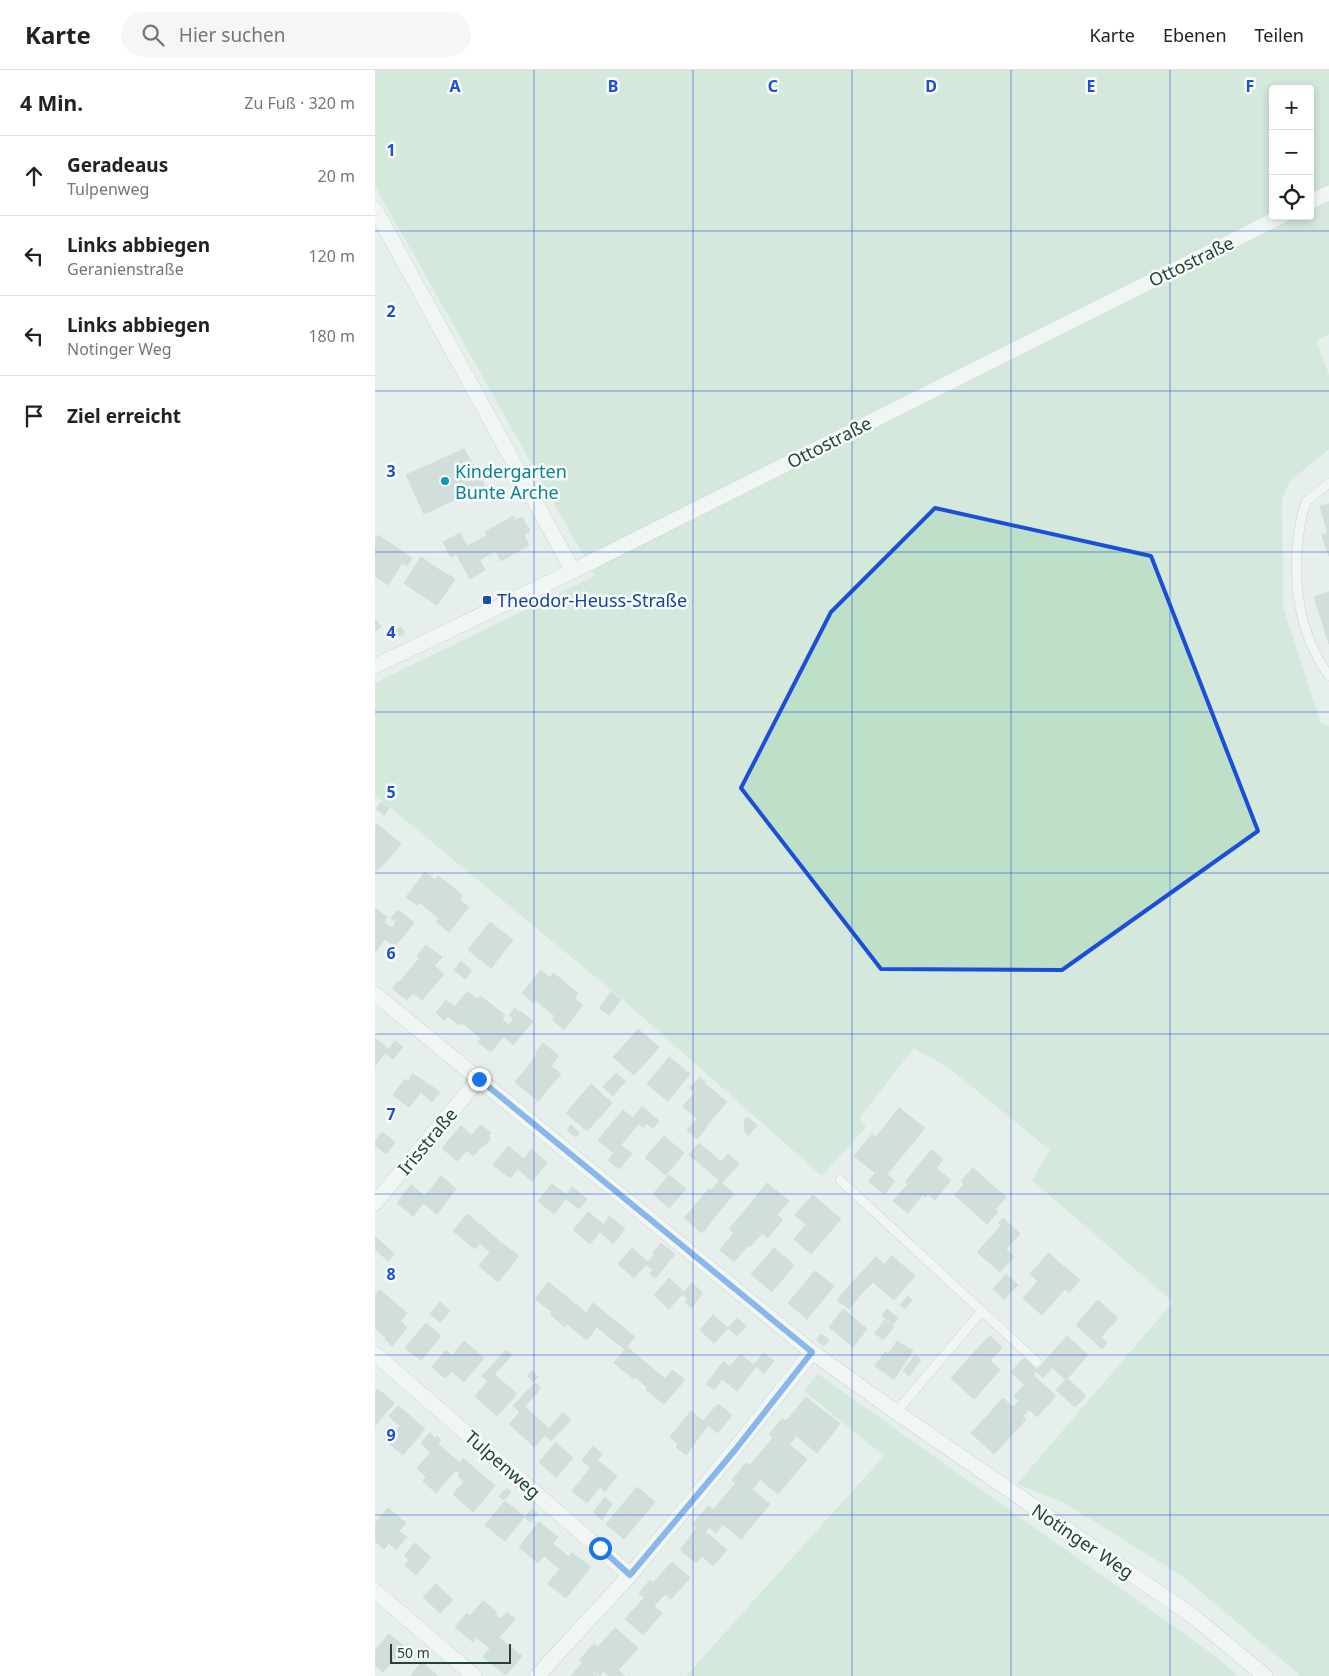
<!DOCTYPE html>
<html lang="de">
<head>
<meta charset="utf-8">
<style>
	:root { --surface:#fff; --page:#f6f6f6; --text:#222; --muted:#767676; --line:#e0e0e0 }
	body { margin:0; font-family:"Noto Sans",sans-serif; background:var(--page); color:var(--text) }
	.controls { position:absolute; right:15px; top:15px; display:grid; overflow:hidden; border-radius:5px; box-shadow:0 2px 8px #0003 }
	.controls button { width:45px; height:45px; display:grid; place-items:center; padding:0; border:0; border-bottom:1px solid var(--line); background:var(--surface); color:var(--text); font:25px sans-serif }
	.scale { position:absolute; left:15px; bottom:12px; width:121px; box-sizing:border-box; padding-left:5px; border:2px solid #24423a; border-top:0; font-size:14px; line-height:18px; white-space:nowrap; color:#24423a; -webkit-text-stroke:4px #f7fbf9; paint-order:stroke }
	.stop { position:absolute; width:15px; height:15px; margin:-11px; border:4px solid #1a73e8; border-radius:50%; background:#fff }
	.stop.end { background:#1a73e8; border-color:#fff; box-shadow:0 1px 5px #0008 }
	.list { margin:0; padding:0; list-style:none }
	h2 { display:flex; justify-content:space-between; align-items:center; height:65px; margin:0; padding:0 20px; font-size:21px }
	h2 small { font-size:16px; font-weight:400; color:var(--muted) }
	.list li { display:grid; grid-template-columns:32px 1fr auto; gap:15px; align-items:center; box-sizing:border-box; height:80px; padding:0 20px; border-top:1px solid var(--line) }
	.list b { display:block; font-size:19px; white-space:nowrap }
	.list p { margin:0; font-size:16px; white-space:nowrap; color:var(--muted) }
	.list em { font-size:16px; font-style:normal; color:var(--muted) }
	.icon { flex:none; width:28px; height:28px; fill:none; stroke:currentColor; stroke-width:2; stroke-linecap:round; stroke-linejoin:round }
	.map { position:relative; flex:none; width:954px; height:1606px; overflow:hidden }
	header { display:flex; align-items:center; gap:30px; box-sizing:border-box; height:70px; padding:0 25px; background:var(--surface); border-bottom:1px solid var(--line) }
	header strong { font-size:24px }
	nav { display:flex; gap:28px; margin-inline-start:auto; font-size:18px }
	.search { width:350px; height:45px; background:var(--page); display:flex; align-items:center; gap:12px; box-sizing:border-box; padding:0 18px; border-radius:28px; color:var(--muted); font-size:19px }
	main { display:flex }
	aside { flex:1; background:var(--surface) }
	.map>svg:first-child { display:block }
	.green { fill:#bfe0c8; fill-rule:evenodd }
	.building { fill:#bbcac4; stroke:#b8c9c2 }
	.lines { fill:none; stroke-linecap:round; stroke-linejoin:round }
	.service-casing { stroke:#a8b8b2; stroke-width:10 }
	.minor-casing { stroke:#a8b8b2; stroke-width:16 }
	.tertiary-casing { stroke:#a8b8b2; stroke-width:16 }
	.service { stroke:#fff; stroke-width:9 }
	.minor { stroke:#fff; stroke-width:15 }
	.tertiary { stroke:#fff; stroke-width:15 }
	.route { stroke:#1a73e8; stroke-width:6 }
	.marked { fill:none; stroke:#1d4ed8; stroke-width:4; stroke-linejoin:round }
	.grid { fill:none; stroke:#1d4ed8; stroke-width:1; stroke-opacity:0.55 }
	.culture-dot { fill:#0f9aa8; stroke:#f7fbf9; stroke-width:2 }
	.transit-dot { fill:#1a4fb4; stroke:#f7fbf9; stroke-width:2 }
	.labels { text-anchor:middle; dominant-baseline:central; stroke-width:5; stroke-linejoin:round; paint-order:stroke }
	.street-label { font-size:18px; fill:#24423a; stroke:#f7fbf9 }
	.culture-label { font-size:18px; fill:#0d838f; stroke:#f7fbf9; text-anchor:start }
	.transit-label { font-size:18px; fill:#164399; stroke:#f7fbf9; text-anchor:start }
	.grid-label { font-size:16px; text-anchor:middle; font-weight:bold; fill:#1d4ed8; stroke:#f7fbf9; stroke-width:5; stroke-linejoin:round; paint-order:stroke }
</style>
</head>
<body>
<header>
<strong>Karte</strong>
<div class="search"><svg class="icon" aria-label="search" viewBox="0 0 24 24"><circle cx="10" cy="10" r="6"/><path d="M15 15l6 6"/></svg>Hier suchen</div>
<nav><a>Karte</a><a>Ebenen</a><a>Teilen</a></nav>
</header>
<main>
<aside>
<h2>4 Min.<small>Zu Fuß · 320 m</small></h2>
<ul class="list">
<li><svg class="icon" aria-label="ahead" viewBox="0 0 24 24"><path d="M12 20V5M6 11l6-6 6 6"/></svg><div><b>Geradeaus</b><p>Tulpenweg</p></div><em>20 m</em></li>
<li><svg class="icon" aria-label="left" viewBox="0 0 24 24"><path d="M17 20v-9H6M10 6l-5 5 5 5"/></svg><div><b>Links abbiegen</b><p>Geranienstraße</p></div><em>120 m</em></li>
<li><svg class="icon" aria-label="left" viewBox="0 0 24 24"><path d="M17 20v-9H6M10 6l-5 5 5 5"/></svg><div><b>Links abbiegen</b><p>Notinger Weg</p></div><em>180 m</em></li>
<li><svg class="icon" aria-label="arrive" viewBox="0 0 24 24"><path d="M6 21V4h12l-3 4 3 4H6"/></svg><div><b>Ziel erreicht</b></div></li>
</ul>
</aside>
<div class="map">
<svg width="954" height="1606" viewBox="0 0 954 1606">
	<rect width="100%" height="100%" fill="#e6efeb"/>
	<!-- green -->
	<path class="green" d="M0,0H954V264L941,270L954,305V379L914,412L907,430L908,537L946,654L954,656V1606H926L807,1506L688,1432L642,1414L798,1232L657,1110L675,1080L575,999L539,978L484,1048L491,1057L447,1106L246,928L0,725V613L220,506L0,116ZM898,19H935V146H898Z
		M443,1304L839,1585L863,1606H311L509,1386L429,1321Z"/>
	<!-- building -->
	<path class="building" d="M89,379L110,416L49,444L31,405Z
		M954,434V486L947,465L953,463L945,436Z
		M138,446L154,475L140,483L125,454Z
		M147,447L155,461L149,465L140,450Z
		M125,454L140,483L126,491L110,462Z
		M85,463L92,476L76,487L68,472Z
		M3,465L18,475L0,502V469Z
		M112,465L120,481L105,490L96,474Z
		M96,474L110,500L95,509L81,483Z
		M18,475L32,485L13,515L0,506V502Z
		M32,485L37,488L32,496L27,493Z
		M46,487L57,495L40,521L29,513Z
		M57,495L68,502L51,528L40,521Z
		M68,502L80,509L62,535L51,528Z
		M954,522V574L939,527Z
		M0,549L6,557L0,561Z
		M26,557L29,564L19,568L16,562Z
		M6,732L14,738L9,745L1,739Z
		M1,753L26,774L14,788L0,776Z
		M0,776L14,788L2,801L0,800Z
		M50,802L60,810L63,806L75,815L55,841L44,832L42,835L31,827Z
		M75,815L88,826L85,830L94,837L74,862L61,852L64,848L55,841Z
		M0,838L12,847L9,852L18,859L0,882Z
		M23,840L27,843L20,851L16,848Z
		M27,843L39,853L20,876L10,869Z
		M115,852L138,870L127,884L104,866Z
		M104,866L127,884L116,898L93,880Z
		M51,875L67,887L59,896L47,885L45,888L42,886Z
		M47,885L69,904L59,916L36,898Z
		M86,891L97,901L90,909L79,900Z
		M36,898L59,916L47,930L25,912Z
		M166,900L175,908L179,903L190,913L170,938L160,930L158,933L147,923Z
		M23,911L38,923L32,930L17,918Z
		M190,913L203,923L199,928L208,935L189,959L177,950L180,946L170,938Z
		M92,922L102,929L105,926L117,935L97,961L86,952L84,955L72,946Z
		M236,922L246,930L234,945L224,938Z
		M71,930L80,937L69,950L61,943Z
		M117,935L130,945L127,949L136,957L116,982L103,972L106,968L97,961Z
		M140,938L144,942L139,949L134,945Z
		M145,941L158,951L138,975L128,966L136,957L134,955Z
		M263,959L284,977L272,991L251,973Z
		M0,968L13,979L0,996Z
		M20,971L28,977L18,989L10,983Z
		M168,973L184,986L176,996L160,983Z
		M251,973L272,991L259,1005L238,987Z
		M162,985L186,1004L174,1018L151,999Z
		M294,987L315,1004L293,1031L272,1014Z
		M151,999L174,1018L163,1031L140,1012Z
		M241,1003L251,1012L246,1016L237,1008Z
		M38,1004L65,1022L57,1032L33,1011Z
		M325,1007L330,1012L320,1023L314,1018Z
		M237,1008L246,1016L242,1021L232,1012Z
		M30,1009L46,1022L34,1037L18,1025Z
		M232,1012L242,1021L238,1026L228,1017Z
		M329,1013L352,1032L331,1056L308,1036Z
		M216,1014L237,1033L225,1047L204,1028Z
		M204,1028L225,1047L212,1061L191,1043Z
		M267,1036L278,1046L268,1057L258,1048Z
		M524,1038L550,1058L508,1109L479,1086L497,1064L501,1067Z
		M248,1040L264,1053L239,1083L223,1070Z
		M278,1046L284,1051L278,1058L271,1053Z
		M372,1047L382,1055L374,1065L370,1062L369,1050Z
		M322,1049L332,1057L322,1069L312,1060Z
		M106,1055L116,1063L113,1066L116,1068L109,1076L97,1065Z
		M196,1055L204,1063L201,1067L192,1060Z
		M86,1056L108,1075L98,1086L92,1080L82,1091L67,1078Z
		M7,1062L20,1072L11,1084L0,1075V1071Z
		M289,1066L309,1083L291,1105L270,1088Z
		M324,1073L346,1092L336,1103L314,1085Z
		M246,1075L257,1084L244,1099L233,1090Z
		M133,1076L150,1090L135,1108L118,1095Z
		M156,1079L172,1093L157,1111L143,1099Z
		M556,1080L568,1089L561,1098L576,1110L560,1130L553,1124L550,1127L530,1112Z
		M353,1084L364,1094L347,1113L336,1103Z
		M598,1098L631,1127L620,1140L623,1142L612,1154L580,1125L589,1114L586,1111Z
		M500,1103L508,1109L512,1104L520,1111L509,1124L493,1111Z
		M294,1105L311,1119L294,1138L278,1124Z
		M66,1106L81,1119L62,1144L48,1133L52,1128L50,1126Z
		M344,1111L359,1124L351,1133L336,1121Z
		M392,1113L414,1131L402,1145L408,1150L399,1160L372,1138Z
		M177,1114L193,1126L179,1144L163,1131Z
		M533,1114L547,1125L533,1143L518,1131Z
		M36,1115L52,1128L38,1146L22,1133Z
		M197,1117L212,1129L204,1139L191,1129L193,1126L191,1125Z
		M334,1119L351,1133L339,1148L322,1133Z
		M438,1125L448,1134L431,1154L420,1145Z
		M322,1133L339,1148L327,1163L309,1148Z
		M448,1134L466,1149L436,1184L419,1169Z
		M372,1138L399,1160L393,1168L387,1163L375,1177L354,1159Z
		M213,1142L230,1156L215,1174L198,1160Z
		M92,1144L114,1162L100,1179L78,1161Z
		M234,1146L250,1159L238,1174L225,1162Z
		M628,1148L645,1164L631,1179L639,1187L625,1202L602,1182L627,1155L623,1153Z
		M114,1162L124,1171L115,1182L105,1173Z
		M359,1163L373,1175L359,1192L345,1180Z
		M0,1166L19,1184L13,1191L0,1179Z
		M124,1171L144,1186L123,1212L104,1196Z
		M286,1173L300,1184L292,1194L278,1183Z
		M257,1178L273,1192L259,1208L243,1194Z
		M399,1178L419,1195L397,1222L376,1204Z
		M674,1183L681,1190L663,1211L655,1204Z
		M280,1184L292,1194L280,1208L274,1203L278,1200L271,1194Z
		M517,1186L540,1206L519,1230L495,1210Z
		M501,1187L509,1194L495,1210L487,1202Z
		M681,1190L705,1210L694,1223L690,1219L667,1245L648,1228Z
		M440,1201L459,1216L432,1249L413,1233Z
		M487,1202L498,1212L486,1224L475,1215Z
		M631,1204L643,1215L629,1229L618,1219Z
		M294,1208L309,1222L294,1239L279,1225Z
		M173,1212L198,1232L183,1251L175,1244L177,1242L160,1229Z
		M317,1213L328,1223L316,1238L310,1232L313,1229L307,1224Z
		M475,1215L486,1224L474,1239L462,1230Z
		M5,1220L32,1243L11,1267L0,1258V1225Z
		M533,1226L537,1230L530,1239L525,1235Z
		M723,1230L743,1248L726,1267L706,1249Z
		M65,1232L75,1241L65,1252L55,1244Z
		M198,1232L224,1254L212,1270L192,1254L190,1257L183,1251Z
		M218,1233L245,1255L235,1268L222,1257L224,1254L211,1243Z
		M468,1239L492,1259L478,1277L454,1257Z
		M512,1239L523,1248L518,1254L507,1246Z
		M338,1245L353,1258L339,1273L325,1260Z
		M362,1248L371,1256L362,1266L353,1258Z
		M706,1249L732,1273L727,1279L701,1255Z
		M510,1250L519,1257L508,1270L500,1263Z
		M25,1251L32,1258L17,1276L10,1269Z
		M51,1253L66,1266L46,1290L30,1278Z
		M245,1255L260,1267L250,1279L235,1268Z
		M446,1264L454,1270L449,1276L441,1270Z
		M615,1266L627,1277L615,1291L602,1279Z
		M692,1266L713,1285L691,1310L670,1291Z
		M89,1271L109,1288L89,1312L69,1295Z
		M522,1271L538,1281L519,1309L500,1296L510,1282L513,1284Z
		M252,1277L271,1293L259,1309L239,1293Z
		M602,1279L625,1300L599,1329L576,1308Z
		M71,1280L77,1286L69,1295L76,1302L70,1308L57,1297Z
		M131,1280L137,1285L113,1311L107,1306Z
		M388,1283L399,1291L389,1303L379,1295Z
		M365,1284L381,1297L362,1321L346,1308Z
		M540,1285L546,1290L534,1306L528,1301Z
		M649,1288L662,1300L649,1314L636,1302Z
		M349,1291L355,1297L339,1320L331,1314Z
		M670,1291L678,1297L668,1308L661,1301Z
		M271,1293L284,1304L273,1318L260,1307Z
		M297,1300L310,1310L302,1319L290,1309Z
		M157,1301L163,1307L158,1312L153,1306Z
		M119,1304L142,1324L122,1346L100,1326Z
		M284,1304L302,1319L289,1334L271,1320Z
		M658,1305L681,1326L662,1347L639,1326Z
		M692,1308L711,1326L700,1337L681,1320Z
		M160,1313L166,1318L145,1342L138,1336Z
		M3,1319L19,1333L0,1356V1322Z
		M431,1327L465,1354L442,1383L408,1355Z
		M628,1328L651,1349L635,1367L612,1346Z
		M644,1331L654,1340L648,1346L638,1337Z
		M343,1334L357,1345L343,1363L328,1351Z
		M23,1336L28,1340L19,1351L14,1346Z
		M150,1337L171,1356L155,1373L134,1354Z
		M28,1340L34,1345L25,1356L19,1351Z
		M316,1341L333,1355L311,1385L301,1377L303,1374L295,1367Z
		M188,1343L196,1350L176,1371L170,1365L159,1377L155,1373L171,1356L174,1359Z
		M34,1345L50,1359L28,1385L11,1371Z
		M612,1346L635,1367L619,1384L596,1363Z
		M407,1349L411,1351L408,1355L421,1366L414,1375L401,1364L398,1367L394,1364Z
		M55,1363L60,1368L51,1378L46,1373Z
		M401,1364L432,1389L403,1424L372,1399Z
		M62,1366L66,1370L56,1382L51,1378Z
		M181,1373L198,1388L181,1407L164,1392Z
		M63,1374L73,1383L51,1407L42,1398Z
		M218,1376L227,1384L216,1398L207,1390Z
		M73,1383L86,1394L61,1423L48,1411Z
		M88,1388L100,1399L89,1412L83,1406L85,1404L81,1400Z
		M222,1390L242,1406L230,1421L210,1405Z
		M371,1393L375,1396L372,1399L385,1410L377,1420L364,1409L361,1413L357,1410Z
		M100,1399L120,1416L98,1442L78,1424Z
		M210,1405L225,1417L212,1433L197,1421Z
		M364,1409L395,1434L366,1469L335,1444Z
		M262,1417L280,1432L265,1450L247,1435Z
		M132,1418L136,1422L129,1430L124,1426Z
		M230,1427L237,1434L227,1450L218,1442Z
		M130,1431L140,1439L120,1463L110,1455Z
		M247,1435L265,1450L249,1469L231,1454Z
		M333,1436L339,1440L335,1444L348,1454L341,1463L334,1457L330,1462L317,1455Z
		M13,1438L31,1453L9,1479L0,1471V1453Z
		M140,1439L149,1447L130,1471L120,1463Z
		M157,1439L162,1443L155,1452L150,1447Z
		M164,1452L183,1467L163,1493L144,1477Z
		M323,1456L352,1480L338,1496L327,1486L321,1493L305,1480Z
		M24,1461L32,1467L21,1479L14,1473Z
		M40,1473L56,1487L41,1505L30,1495L34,1490L29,1486Z
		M178,1474L194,1487L185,1499L168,1485Z
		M197,1483L216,1497L191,1528L173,1514Z
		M297,1492L315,1508L296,1529L278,1513Z
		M275,1510L290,1524L279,1536L264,1523Z
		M61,1514L78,1530L65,1543L48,1527Z
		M269,1528L287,1543L268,1565L250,1549Z
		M108,1531L122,1542L98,1572L80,1557L92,1543L95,1546Z
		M132,1542L140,1549L115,1578L102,1568L121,1545L126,1549Z
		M240,1558L263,1578L243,1600L221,1579Z
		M14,1564L30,1577L8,1602L0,1595V1580Z
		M124,1568L147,1586L131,1605L108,1587Z
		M219,1574L222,1577L221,1579L250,1606H234L210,1584Z
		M210,1584L229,1601L225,1606L204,1590Z
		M47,1592L63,1606H35Z
		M207,1593L222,1606H196Z"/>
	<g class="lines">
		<!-- service casing -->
		<g class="service-casing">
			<path id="service" d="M954,413L932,431L928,441C915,497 920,558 954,606
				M465,1110L662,1292
				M521,1342L607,1241"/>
		</g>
		<!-- minor casing -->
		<g class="minor-casing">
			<path id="minor" d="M935,132L954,123
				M198,501L907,146
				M0,1133L104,1009
				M0,1284L255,1505
				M0,1521L99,1606
				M162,1606L255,1505L359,1380L437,1282"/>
		</g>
		<!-- tertiary casing -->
		<g class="tertiary-casing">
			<path id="tertiary" d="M0,139L198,501L0,596
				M0,924L437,1282L521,1342L819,1547L890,1606"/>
		</g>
		<!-- service -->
		<use href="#service" class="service"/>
		<!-- minor -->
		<use href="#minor" class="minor"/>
		<!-- tertiary -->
		<use href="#tertiary" class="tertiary"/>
	</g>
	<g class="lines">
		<!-- route -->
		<path class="route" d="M104,1009L437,1282L360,1380L255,1505L225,1478"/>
	</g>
	<!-- marked area -->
	<path d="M0 0H954V1606H0ZM560,438L776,486L883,761L687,900L506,899L366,718L456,542Z" fill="#e6efeb" fill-opacity=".55" fill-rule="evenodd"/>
	<path class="marked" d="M560,438L776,486L883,761L687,900L506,899L366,718L456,542Z"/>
	<!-- grid -->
	<path class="grid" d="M159,0V1606M318,0V1606M477,0V1606M636,0V1606M795,0V1606M0,161H954M0,321H954M0,482H954M0,642H954M0,803H954M0,964H954M0,1124H954M0,1285H954M0,1445H954"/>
	<!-- markers -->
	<circle class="culture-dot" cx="70" cy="411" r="5"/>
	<rect class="transit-dot" x="107" y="525" width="10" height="10" rx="2.5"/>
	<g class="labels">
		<!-- street labels -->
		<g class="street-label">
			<text transform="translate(816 191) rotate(-26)">Ottostraße</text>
			<text transform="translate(454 372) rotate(-27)">Ottostraße</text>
			<text transform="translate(52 1071) rotate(-50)">Irisstraße</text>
			<text transform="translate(128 1394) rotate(41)">Tulpenweg</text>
			<text transform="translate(708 1471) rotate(34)">Notinger Weg</text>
		</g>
		<!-- culture labels -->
		<g class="culture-label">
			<text x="80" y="401">Kindergarten<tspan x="80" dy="21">Bunte Arche</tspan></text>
		</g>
		<!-- transit labels -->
		<g class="transit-label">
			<text x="122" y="530">Theodor-Heuss-Straße</text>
		</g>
	</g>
	<g class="grid-label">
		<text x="80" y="22">A</text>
		<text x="238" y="22">B</text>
		<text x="398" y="22">C</text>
		<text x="556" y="22">D</text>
		<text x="716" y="22">E</text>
		<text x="875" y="22">F</text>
		<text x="16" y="86">1</text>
		<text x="16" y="247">2</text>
		<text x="16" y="407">3</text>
		<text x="16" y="568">4</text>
		<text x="16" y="728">5</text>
		<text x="16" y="889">6</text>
		<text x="16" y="1050">7</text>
		<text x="16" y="1210">8</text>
		<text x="16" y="1371">9</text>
	</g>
</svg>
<div class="controls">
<button>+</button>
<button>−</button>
<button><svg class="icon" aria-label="locate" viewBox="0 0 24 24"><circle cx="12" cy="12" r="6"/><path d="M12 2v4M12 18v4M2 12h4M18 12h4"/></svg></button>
</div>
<div class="scale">50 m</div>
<div class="stop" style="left:225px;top:1478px"></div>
<div class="stop end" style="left:104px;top:1009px"></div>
</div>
</main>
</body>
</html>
